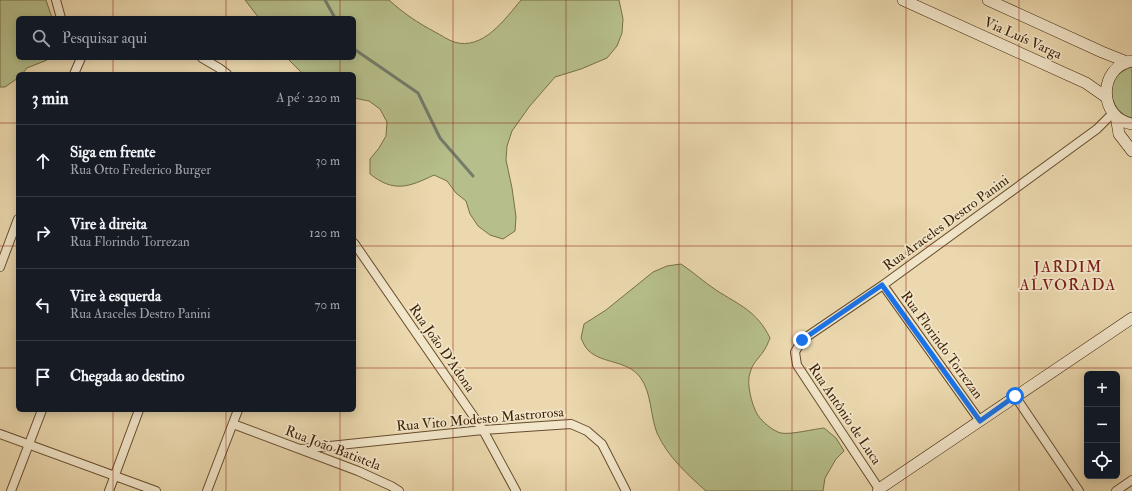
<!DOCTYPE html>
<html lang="pt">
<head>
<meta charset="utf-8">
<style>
	:root { --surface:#171b24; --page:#20242c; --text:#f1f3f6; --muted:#9ea1a6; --line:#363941 }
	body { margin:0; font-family:"IM FELL Double Pica",serif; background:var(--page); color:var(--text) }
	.controls { position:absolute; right:12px; bottom:12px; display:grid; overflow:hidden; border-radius:6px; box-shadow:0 2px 10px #0003 }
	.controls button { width:36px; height:36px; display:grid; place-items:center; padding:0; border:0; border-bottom:1px solid var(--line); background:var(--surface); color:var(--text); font:20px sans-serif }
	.stop { position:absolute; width:12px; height:12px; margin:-9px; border:3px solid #1a73e8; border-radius:50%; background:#fff }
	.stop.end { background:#1a73e8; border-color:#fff; box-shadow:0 1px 4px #0008 }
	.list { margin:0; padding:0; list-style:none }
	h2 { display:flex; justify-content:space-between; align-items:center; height:52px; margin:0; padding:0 16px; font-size:17px }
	h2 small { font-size:13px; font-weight:400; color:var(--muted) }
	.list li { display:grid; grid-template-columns:26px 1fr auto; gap:12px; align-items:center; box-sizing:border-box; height:72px; padding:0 16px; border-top:1px solid var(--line) }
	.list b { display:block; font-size:15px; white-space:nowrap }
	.list p { margin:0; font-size:13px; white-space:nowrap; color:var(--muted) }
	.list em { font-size:13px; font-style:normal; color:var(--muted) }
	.icon { flex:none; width:22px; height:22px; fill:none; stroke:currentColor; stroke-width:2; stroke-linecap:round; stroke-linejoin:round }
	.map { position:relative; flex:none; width:1132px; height:491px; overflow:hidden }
	.search { position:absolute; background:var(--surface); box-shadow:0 2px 10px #0003; left:16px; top:16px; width:340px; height:44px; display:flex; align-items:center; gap:10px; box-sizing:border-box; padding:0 14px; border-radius:6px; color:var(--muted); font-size:15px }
	.panel { position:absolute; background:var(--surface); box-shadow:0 2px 10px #0003; left:16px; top:72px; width:340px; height:340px; border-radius:6px }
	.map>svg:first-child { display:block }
	.green { fill:#b6bf8b; stroke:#786f48 }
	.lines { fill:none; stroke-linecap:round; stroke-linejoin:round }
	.stream { stroke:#737b6b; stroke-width:3 }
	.street-casing { stroke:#674d2e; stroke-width:10 }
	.secondary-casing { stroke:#3b1f04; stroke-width:12 }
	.street { stroke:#f2e6ca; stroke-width:8 }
	.secondary { stroke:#f2e6ca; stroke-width:11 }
	.route { stroke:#1a73e8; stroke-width:5 }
	.grid { fill:none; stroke:#8f2418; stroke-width:1; stroke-opacity:0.55 }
	.labels { text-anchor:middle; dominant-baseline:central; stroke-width:3.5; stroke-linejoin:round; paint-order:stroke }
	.street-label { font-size:14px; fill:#3b1f04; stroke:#f2e6ca }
	.quarter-label { font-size:16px; letter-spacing:1px; fill:#7a1f14; stroke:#f2e6ca }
</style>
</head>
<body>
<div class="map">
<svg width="1132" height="491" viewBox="0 0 1132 491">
	<rect width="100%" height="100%" fill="#ebd8ae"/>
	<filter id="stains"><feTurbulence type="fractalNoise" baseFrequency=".005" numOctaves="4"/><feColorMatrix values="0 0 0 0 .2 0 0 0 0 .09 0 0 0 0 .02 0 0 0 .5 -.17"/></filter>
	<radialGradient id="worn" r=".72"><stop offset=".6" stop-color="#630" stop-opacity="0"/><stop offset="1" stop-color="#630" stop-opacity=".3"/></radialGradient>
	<!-- green -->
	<path class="green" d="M0,0H46L52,18H18V58H47V60L27,68L22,74H18V78L5,87H0Z
		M245,0H389C403,13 418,23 435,32C441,35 448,40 454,42C483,51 505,19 521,0H619L623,19L622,33L617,46L607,58L581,69L555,77L529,107L512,131L507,146L506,160L512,188L516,217L515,231L503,239L490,235L478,226L470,214L466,201L456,193L447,181L434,175C409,187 394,193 370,174V159L379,148L386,136L387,122L380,109L369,101L354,98V74H303L287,58H354V18H259Z
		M1132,67V118C1115,114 1105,92 1116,77C1120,72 1126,69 1132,67Z
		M681,264C693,272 704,282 716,290C739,305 757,311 770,338C768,343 766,348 763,352C758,359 752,364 750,373C746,383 752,405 757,414C762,422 773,431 781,433C790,435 814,429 824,428L836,438L844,451L836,459L825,478L823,491H706C687,474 668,457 657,433C650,415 652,393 640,377C627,360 603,364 589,351C585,348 583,342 581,338L584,324L606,310L653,272L667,266Z"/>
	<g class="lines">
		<!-- stream -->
		<path class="stream" d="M325,0L335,18
			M354,49L418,93L440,138L473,176"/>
		<!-- street casing -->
		<g class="street-casing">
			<path id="street" d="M56,0L61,18
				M202,58L219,68L227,74
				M74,74L81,58
				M354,243L483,430L516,491
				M0,267L18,219
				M883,285L980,421
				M1015,396L1079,491
				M233,424L358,471L391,486L399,491
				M0,434L156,491
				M301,449L483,430L571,424L587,431L602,444L626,491
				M11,491L42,410
				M109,491L139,410
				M207,491L238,410
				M877,491L879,489L797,365L795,352L802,340L883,285L1097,129L1113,113
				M1116,491L1132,480"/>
		</g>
		<!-- secondary casing -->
		<g class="secondary-casing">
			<path id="secondary" d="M903,0L1086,83L1106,97
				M988,0L1102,52L1127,62
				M1131,61C1098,68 1098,118 1132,124
				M1116,116L1119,134L1132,151
				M880,491L879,489L1132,318"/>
		</g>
		<!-- street -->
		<use href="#street" class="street"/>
		<!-- secondary -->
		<use href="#secondary" class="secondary"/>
	</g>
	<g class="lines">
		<!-- route -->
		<path class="route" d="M802,340L882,285L980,421L1015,396"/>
	</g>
	<!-- grid -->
	<path class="grid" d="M113,0V18M226,0V18M340,0V18M453,0V491M566,0V491M679,0V491M792,0V491M906,0V491M1019,0V491M113,58V74M226,58V74M340,58V74M0,123H18M354,123H1132M0,246H18M354,246H1132M0,368H18M354,368H1132M113,410V491M226,410V491M340,410V491"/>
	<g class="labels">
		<!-- street labels -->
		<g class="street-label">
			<text transform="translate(1023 38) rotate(24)">Via Luís Varga</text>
			<text transform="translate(946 223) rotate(-36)">Rua Araceles Destro Panini</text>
			<text transform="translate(942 345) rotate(54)">Rua Florindo Torrezan</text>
			<text transform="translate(442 348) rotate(55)">Rua João D'Adona</text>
			<text transform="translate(845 414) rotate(56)">Rua Antônio de Luca</text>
			<text transform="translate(480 419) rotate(-5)">Rua Vito Modesto Mastrorosa</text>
			<text transform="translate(333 448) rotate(21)">Rua João Batistela</text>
		</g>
		<!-- quarter labels -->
		<g class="quarter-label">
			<text x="1068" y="267">JARDIM<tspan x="1068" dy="18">ALVORADA</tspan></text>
		</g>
	</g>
	<rect width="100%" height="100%" filter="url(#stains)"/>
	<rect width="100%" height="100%" fill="url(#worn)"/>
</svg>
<div class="controls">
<button>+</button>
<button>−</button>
<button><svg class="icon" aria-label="locate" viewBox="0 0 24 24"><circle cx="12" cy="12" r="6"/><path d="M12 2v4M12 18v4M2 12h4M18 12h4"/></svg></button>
</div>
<div class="stop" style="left:1015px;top:396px"></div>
<div class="stop end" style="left:802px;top:340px"></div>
<div class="search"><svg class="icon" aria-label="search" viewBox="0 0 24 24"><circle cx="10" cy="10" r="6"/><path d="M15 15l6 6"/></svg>Pesquisar aqui</div>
<section class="panel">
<h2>3 min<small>A pé · 220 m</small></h2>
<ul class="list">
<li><svg class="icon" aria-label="ahead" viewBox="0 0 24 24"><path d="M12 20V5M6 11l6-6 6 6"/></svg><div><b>Siga em frente</b><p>Rua Otto Frederico Burger</p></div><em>30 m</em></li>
<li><svg class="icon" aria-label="right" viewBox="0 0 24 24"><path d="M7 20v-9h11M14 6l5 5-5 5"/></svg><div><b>Vire à direita</b><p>Rua Florindo Torrezan</p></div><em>120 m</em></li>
<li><svg class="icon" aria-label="left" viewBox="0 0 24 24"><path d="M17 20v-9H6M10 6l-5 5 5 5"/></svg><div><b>Vire à esquerda</b><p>Rua Araceles Destro Panini</p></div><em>70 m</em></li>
<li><svg class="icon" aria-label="arrive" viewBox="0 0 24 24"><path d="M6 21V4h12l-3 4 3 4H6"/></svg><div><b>Chegada ao destino</b></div></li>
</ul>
</section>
</div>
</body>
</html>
